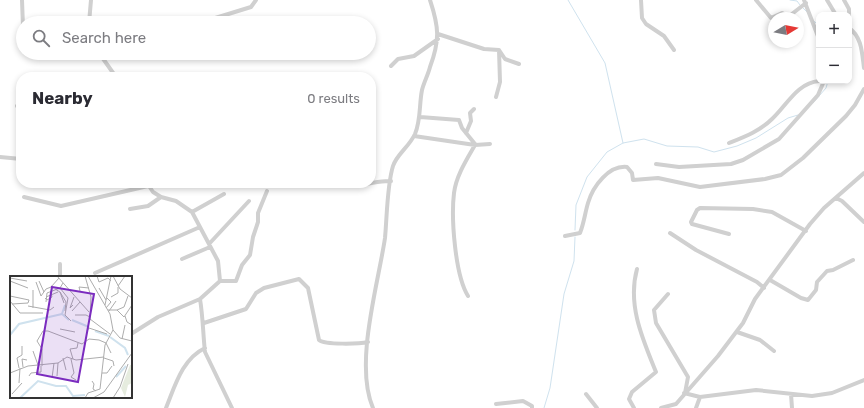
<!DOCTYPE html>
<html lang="en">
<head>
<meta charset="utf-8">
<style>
	:root { --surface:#fff; --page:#f2f2f3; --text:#2b2b33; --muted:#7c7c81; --line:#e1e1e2 }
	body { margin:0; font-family:Rubik,sans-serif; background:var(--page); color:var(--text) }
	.controls { position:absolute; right:12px; top:12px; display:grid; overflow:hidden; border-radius:8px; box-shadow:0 2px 6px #0003 }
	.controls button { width:36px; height:36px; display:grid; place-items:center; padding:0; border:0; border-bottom:1px solid var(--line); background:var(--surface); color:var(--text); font:20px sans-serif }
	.compass { position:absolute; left:768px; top:12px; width:36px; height:36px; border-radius:50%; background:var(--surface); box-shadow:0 2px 6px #0003; rotate:80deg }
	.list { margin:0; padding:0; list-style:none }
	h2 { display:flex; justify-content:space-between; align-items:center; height:52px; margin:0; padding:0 16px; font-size:17px }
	h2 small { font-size:13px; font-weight:400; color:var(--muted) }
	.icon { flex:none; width:22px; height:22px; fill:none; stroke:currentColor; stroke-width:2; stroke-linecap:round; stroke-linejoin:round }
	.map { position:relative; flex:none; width:864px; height:408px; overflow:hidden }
	.search { position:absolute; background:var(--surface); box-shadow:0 2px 6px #0003; left:16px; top:16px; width:360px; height:44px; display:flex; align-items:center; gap:10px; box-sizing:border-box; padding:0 14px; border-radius:22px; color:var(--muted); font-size:15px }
	.panel { position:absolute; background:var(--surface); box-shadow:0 2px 6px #0003; left:16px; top:72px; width:360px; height:116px; border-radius:16px }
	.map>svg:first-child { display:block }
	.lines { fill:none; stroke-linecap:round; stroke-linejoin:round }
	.stream { stroke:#cfe2ee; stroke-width:1 }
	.minor { stroke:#d0d0d0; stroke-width:4 }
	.inset-river { fill:none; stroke:#cfe2ee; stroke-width:2 }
	.inset-road { fill:none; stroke:#adadad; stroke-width:1 }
	.view { fill:#7b2cbf; fill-opacity:0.15; stroke:#7b2cbf; stroke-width:2 }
	.inset-edge { fill:none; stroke:#333; stroke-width:2 }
</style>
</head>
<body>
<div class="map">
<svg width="864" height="408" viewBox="0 0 864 408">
	<rect width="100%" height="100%" fill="#fff"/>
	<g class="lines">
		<!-- stream -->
		<path class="stream" d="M568,0L605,63L623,143
			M790,0L797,1L800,5
			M802,7L807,12
			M814,21L819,26
			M813,103L826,88L828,81
			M575,230L576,205L587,177L607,152L623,143L644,139L667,146L698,147L714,152L737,146L756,138L788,118L798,115
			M544,408L550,388L564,294L574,261L575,237"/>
		<!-- minor -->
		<path class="minor" d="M22,0L23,27
			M641,0L642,18L646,24L664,36L674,50
			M756,0L771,18L782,13L788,17L806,3
			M804,0L819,39
			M827,0L836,15
			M844,0L849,9V20
			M89,23L91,0
			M147,23L168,18L183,23
			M199,23L251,7L256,0
			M849,28C862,37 862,53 864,68
			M438,34L484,49L499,50L500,82L496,97
			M499,50L505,59L519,64
			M99,53L116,77
			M391,66L398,59L414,56L438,39
			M17,106L21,105
			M420,117L459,120L462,128L475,144
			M466,133L471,121L470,113L474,109
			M414,136L475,145L490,144
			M729,143C744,137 760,131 772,119C787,105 797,83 819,81
			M0,157L21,159
			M656,164L679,167L731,164L743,160L779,139L818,95L824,81
			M147,183L153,192L161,197L176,201L192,212L218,261L220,281L200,299C203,317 203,334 205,352L232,408
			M348,183C362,188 376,180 391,181
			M24,197L61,206L148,186
			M836,198L842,201L864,222
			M130,209L148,206L161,197
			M192,212L224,194
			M670,233L696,250L757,282L764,288
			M729,234L692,224L691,222L697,210L700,208L753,209L772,212L806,231
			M565,236L580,233C584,223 585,213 588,203C593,186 609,165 627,167L632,173L633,180L658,178L700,187L765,179L781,175L803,158L846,116L855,105L864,89
			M209,244L249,201
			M182,259L210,247
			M95,273L200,227
			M60,277V264
			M770,280L801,298L808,300L816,290L817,282L827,271L833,270L853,260
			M220,281H236L242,265L250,255L253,237L258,222V213L267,191
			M668,294L654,310L656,323L688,377L685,393
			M468,296C455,275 451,218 454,193C456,176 467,159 475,145
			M204,323L246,309L256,293L264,288L299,279L308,288L319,340C325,345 359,344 368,342
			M737,332L760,340L774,351
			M131,334L158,317L200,299
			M684,393L700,397L756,390L812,396L832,393L864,380
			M586,394L597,408
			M791,394L792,408
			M496,404L523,401L532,406V408
			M166,408C175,386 182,359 205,348
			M373,408C354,364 378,285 385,238C387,217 387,185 393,166C397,154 409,147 415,134C421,120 419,105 422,90C424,82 428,75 430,67C440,40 439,27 430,0
			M634,408L629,399L632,392L656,372C643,340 627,305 637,269
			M661,408L676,404L718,356L743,323L755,299L810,224L824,208L864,173
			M696,408L700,397"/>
	</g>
	<!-- overview -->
	<g transform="translate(10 276)">
		<rect width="122" height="122" fill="#fff"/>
		<path d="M120,89H122V107L118,109L115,121L111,112Z" fill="#e6ecdf"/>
		<path class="inset-river" d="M55,29L52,38L59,44M62,44L79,51M85,55L99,60M0,59L9,48L52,38M100,61L115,72L118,79M106,101L116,90M10,122L28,105L46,110H56L63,120L75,119"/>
		<path class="inset-road" d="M47,0L79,36M75,0L81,21L80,43L100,58M78,0L100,38L103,54M87,0L89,6L98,2L101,5M103,0L110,13L122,22M0,2L17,5M0,5L18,12M29,5L34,16M26,6L31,20L36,13L41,11L49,2M108,10L115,0M50,12L58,22L55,39L61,45M89,12L96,24M45,13L50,16L54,27M70,15L69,11L79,12M50,16L56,26L55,35M0,20L19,24L18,27L2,28M36,21L48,16M101,21L108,17V11M35,22L37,24L42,21L41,17M0,25L10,37H33M36,26L37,17L50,12L53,7M63,29L60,32L64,21M95,29L101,0M18,30L40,34L44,31M23,32V14M96,32L101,26L97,22M98,34H107L114,41L122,29M107,34L114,31L118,20M62,35L70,26M99,35L106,25M65,39H76L80,41M115,40L117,46L122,49M50,53L65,56M103,54L110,62L122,65M77,55L79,52L97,58M112,63L115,49M23,75L28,89M53,82L56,94M94,82L103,85L104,90M61,83L64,97L61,101L66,104M63,83L60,73L67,72L68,67M32,90V73L27,65L33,55H38L72,68L79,63L89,64L96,67L101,77M13,91L12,83L17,84M9,92L7,82L12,79V70M0,97L18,90L48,87L57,81L66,84L94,81M92,97H97L102,90M19,100L21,97L31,96V90M47,100L48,87M42,102L44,87M82,105L84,108L83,113L86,115M9,107L10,92M2,118L12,107M75,122L78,117L90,113L95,69L103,54M83,122L94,116L122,77M103,122L110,111L118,88"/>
		<path class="view" d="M42,11L84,18L68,106L27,98Z"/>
		<rect width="122" height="122" class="inset-edge"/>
	</g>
</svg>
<div class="controls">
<button>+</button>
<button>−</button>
</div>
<svg class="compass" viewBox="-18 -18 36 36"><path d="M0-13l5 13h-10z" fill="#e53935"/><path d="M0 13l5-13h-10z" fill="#7c7c81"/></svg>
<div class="search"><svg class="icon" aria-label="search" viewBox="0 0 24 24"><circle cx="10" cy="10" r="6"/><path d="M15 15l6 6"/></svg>Search here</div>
<section class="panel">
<h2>Nearby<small>0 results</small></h2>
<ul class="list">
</ul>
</section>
</div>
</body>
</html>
